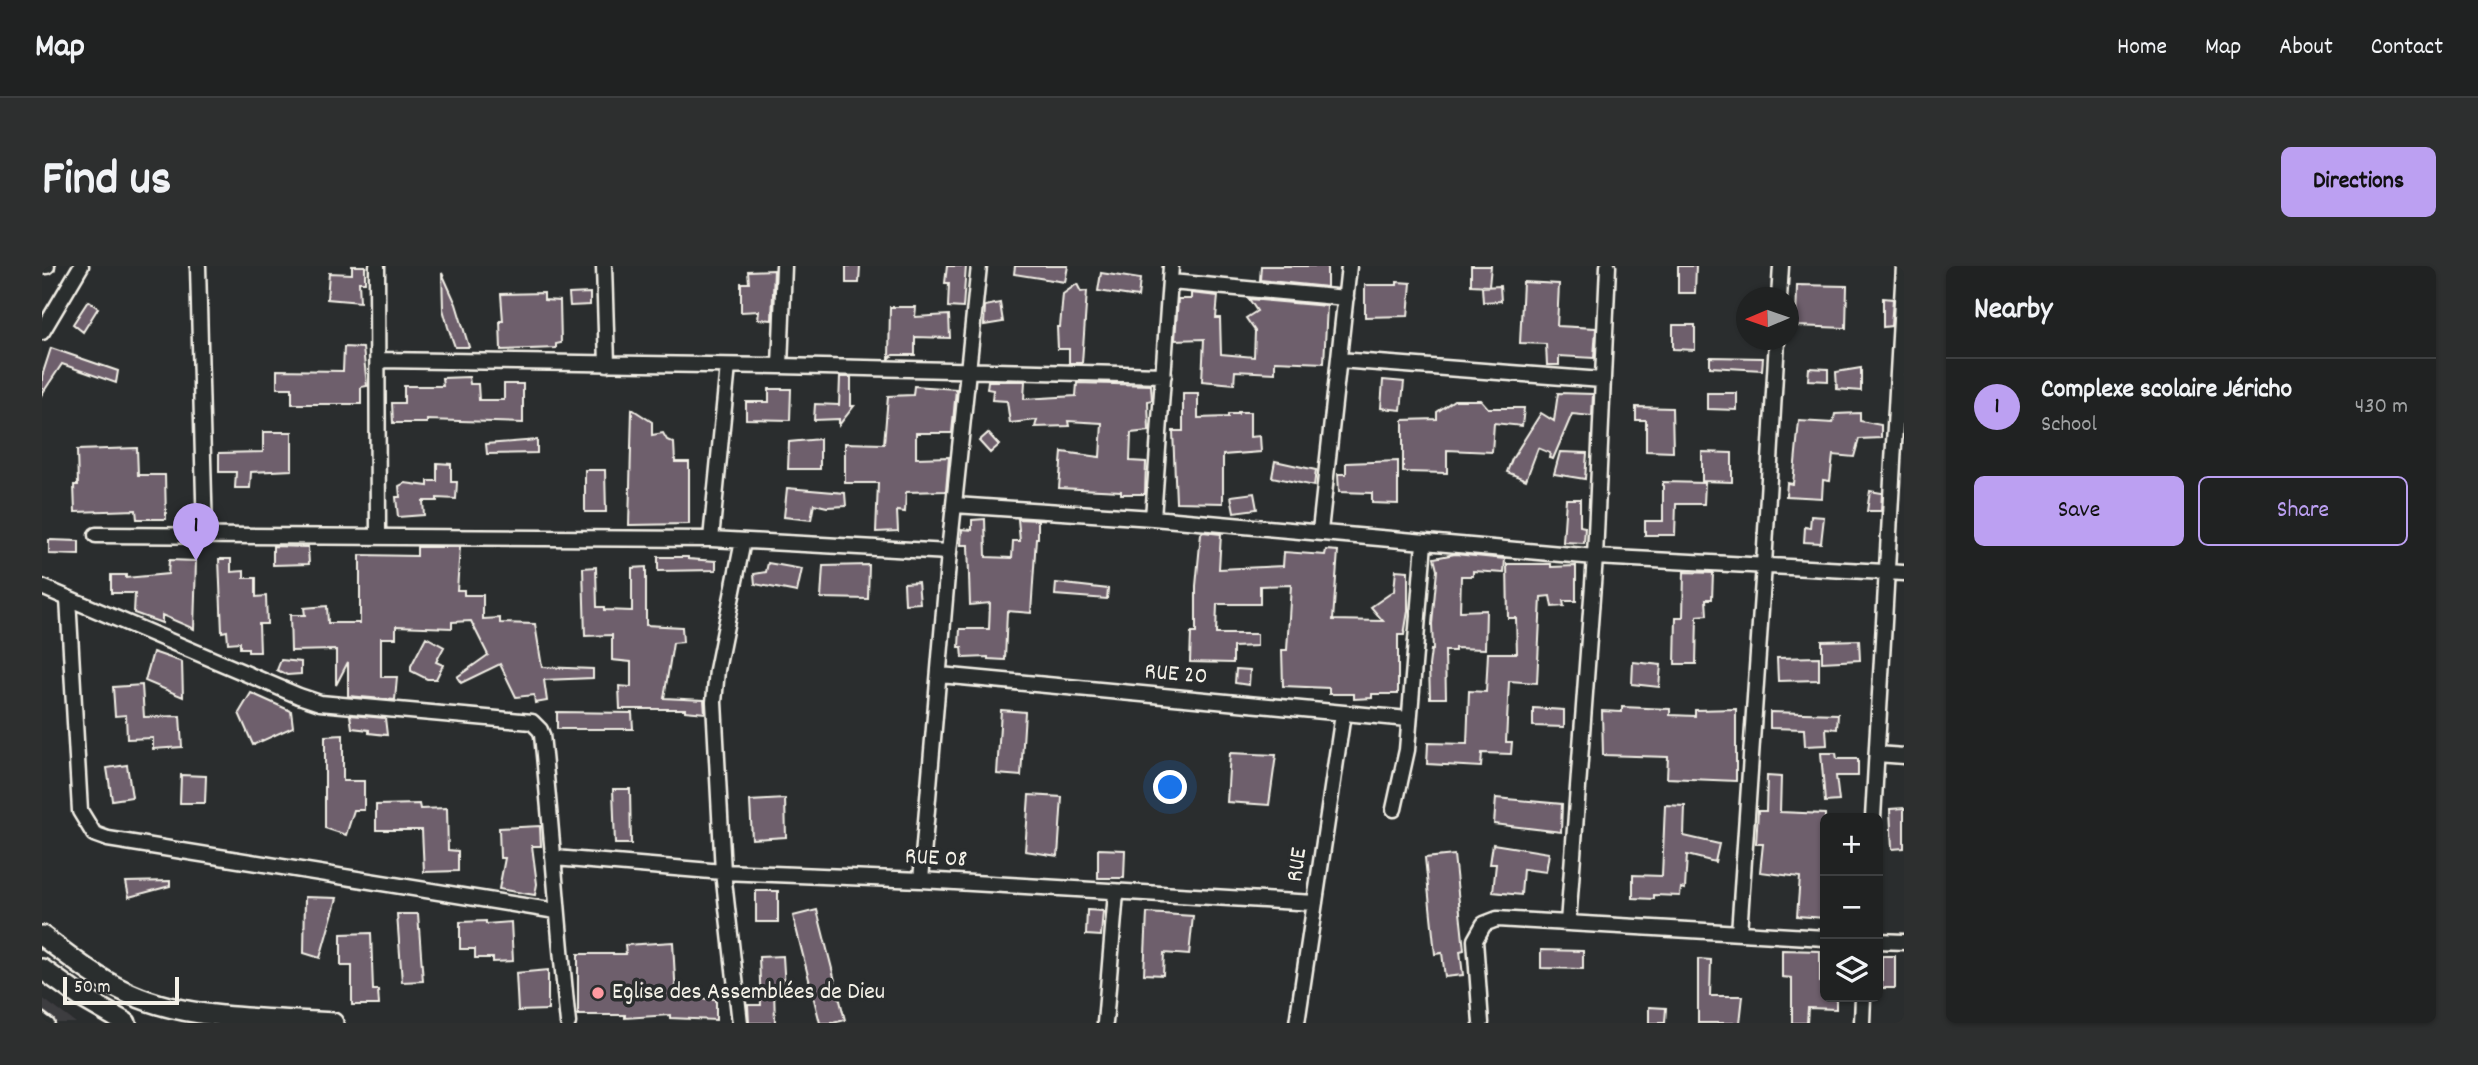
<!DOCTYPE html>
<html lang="en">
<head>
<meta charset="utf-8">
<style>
	:root { --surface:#202222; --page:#2d2f2f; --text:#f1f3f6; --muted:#a2a4a5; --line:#3d3f40; --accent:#bca0f2 }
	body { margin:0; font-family:Dekko,sans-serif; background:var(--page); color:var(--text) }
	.controls { position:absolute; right:21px; bottom:21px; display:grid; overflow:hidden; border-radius:10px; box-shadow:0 2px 5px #0004 }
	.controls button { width:63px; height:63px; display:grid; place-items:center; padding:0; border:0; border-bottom:2px solid var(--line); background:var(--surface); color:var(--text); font:35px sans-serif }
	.compass { position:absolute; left:1694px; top:21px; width:63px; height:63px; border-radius:50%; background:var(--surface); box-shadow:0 2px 5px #0004; rotate:268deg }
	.scale { position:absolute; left:21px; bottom:18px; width:116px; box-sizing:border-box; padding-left:7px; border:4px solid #f4f1e8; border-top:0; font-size:19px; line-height:24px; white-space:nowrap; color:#f4f1e8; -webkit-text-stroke:5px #2a2d2e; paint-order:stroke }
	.you { position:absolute; left:1129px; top:522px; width:24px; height:24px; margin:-18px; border:5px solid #fff; border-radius:50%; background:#1a73e8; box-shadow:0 0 0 10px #1a73e833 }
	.badge { display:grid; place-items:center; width:46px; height:46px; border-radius:50%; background:var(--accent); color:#111; font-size:23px; font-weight:700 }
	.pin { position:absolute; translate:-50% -58px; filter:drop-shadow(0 2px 4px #0008) }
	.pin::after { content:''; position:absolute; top:37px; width:24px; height:21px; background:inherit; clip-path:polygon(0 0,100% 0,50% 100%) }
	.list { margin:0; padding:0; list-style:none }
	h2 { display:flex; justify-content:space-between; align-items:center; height:91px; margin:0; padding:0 28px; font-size:30px }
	h2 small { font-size:23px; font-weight:400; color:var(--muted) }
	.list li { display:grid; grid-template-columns:46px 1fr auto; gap:21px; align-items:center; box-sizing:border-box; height:98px; padding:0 28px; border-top:2px solid var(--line) }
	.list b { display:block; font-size:26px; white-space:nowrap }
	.list p { margin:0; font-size:23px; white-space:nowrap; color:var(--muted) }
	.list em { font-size:23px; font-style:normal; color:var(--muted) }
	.actions { display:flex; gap:14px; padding:21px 28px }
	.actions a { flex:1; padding:16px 0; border:2px solid var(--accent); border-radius:10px; text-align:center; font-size:24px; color:var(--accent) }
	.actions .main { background:var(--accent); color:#111 }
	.icon { flex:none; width:38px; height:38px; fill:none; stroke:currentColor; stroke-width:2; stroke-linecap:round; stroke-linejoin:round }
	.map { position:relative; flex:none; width:1862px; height:757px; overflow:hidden; border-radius:10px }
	header { display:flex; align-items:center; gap:42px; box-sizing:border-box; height:98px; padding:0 35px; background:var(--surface); border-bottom:2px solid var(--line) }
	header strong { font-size:33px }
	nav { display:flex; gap:38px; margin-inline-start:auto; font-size:24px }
	.intro { display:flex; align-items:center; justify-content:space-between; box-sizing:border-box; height:168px; padding:0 42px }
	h1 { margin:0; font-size:49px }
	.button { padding:18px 32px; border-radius:10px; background:var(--accent); color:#111; font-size:24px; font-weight:700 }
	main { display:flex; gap:42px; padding:0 42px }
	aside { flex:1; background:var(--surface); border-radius:10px; box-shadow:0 2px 5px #0004 }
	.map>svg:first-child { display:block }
	.built { fill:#3e3c41 }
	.building { fill:#6e5f6c; stroke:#f4f1e8; stroke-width:2 }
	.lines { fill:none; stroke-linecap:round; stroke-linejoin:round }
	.service-casing { stroke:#f4f1e8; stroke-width:12 }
	.minor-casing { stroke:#f4f1e8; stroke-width:19 }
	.secondary-casing { stroke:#f4f1e8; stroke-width:24 }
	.service { stroke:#2a2d2e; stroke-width:7 }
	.minor { stroke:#2a2d2e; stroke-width:14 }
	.secondary { stroke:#2a2d2e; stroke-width:19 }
	.poi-dot { fill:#ff9aa2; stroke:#2a2d2e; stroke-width:2.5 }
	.labels { text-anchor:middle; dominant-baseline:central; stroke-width:7; stroke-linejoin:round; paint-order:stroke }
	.street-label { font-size:24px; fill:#f4f1e8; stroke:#2a2d2e }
	.poi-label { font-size:24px; fill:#f4f1e8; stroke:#2a2d2e; text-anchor:start }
</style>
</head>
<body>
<header>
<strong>Map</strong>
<nav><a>Home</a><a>Map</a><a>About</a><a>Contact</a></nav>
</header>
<div class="intro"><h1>Find us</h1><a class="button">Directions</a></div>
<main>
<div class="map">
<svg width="1862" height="757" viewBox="0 0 1862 757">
	<rect width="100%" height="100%" fill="#2a2d2e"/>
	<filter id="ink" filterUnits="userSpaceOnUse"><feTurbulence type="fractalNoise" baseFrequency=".0143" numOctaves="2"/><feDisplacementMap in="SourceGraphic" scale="14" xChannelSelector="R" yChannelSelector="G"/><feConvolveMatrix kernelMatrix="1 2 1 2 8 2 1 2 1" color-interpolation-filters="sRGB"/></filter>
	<g filter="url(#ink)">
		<!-- built -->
		<path class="built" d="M0,732L34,757H0Z"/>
		<!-- building -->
		<path class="building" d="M310,0H323V16H317L318,36L285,33L287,7L310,8Z
			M804,0H818L817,17H804Z
			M905,0H924L921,42L906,41L907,17H903Z
			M973,0H1026L1023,16L972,8Z
			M1219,0H1285V21L1218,14Z
			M1429,0H1449L1447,20L1429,19Z
			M1636,0H1654L1653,27H1636Z
			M732,4L730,54L716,53L717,45L699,46V17H707L706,5Z
			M400,7L414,38L427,81H413L406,61L401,43Z
			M1059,7L1098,13L1096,31L1056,25Z
			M1355,16L1369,17L1366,50L1323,51V19H1355Z
			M1481,16L1517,18L1515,60L1554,62L1552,92L1517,90V99H1505L1504,78L1478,77Z
			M1035,18L1039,26L1045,25L1040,97H1027V83H1016L1015,61H1018L1021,28Z
			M1755,19L1805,20L1804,62L1754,60Z
			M1458,20L1459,35L1441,36L1440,21Z
			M502,27V34L518,35L519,77L514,78V82L459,84L458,55H461L459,28Z
			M548,27V39L528,40L527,28Z
			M1149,27L1176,30L1174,52H1178L1179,88L1212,91L1213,65L1204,52L1215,45L1207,33L1285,40L1282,97L1233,95V107L1193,105L1192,118L1160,115L1162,73L1133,74L1136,33H1149Z
			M1841,32L1851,33L1849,60L1841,61Z
			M46,35L56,42L41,66L31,58Z
			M958,37L961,56L942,59L943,40Z
			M848,41H874L873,51L907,49L908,72L873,71V89H851L847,93Z
			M1631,59H1653V84L1631,83Z
			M302,81L321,82L325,120L319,121V138H250V122H235V104L301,105Z
			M9,82L76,105L74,117L20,98L0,128V110Z
			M1668,91L1721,92L1720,104L1668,101Z
			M1767,102L1786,103V115L1766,114Z
			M1819,102V125L1795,123L1794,106Z
			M427,111L428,118H436L437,134H462V118H481V157L385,154V157H351L350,137H362V120H401L400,112Z
			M798,111H809V140H812L797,159V153L772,154L773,138L797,139Z
			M1341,114L1362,116L1359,144L1339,142Z
			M946,115H983L982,133L1034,130L1035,117L1109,119L1110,134L1106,135L1107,165L1089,167L1088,195L1104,196L1103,228H1079V225L1017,222L1020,186L1058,191L1060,157L1026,155L1027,160L993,161L995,154L968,157L965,135L950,134L951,124L945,123Z
			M872,120L914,123L910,167H874V192L907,191L904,225L864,226L863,246L855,245L856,265L834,266L836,217H803V177L842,178L846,130L871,129Z
			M727,123H749L748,154L704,153V136H727Z
			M1141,127H1156V152L1186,151V148H1196V146H1208V171L1218,170L1219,186L1181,189V237L1134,236L1131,165H1141Z
			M1516,127L1551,128L1550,150L1530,148L1511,193L1507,192L1508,187L1496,182L1484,214L1465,206L1470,193L1499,147L1512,155Z
			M1665,127H1695V144L1665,143Z
			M1412,134H1439L1446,142H1482L1480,160L1452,157L1450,186L1405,184V207L1361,206V154L1395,153V146Z
			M1594,141L1630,142L1631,186L1604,185V154H1594Z
			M590,143L610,156V169L621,167L625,174L632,177L633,196H647V258L587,259Z
			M1818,147V155L1839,159V172L1817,173L1812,191L1791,189L1788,215L1781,214L1780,232L1744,230L1745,217L1751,218L1757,155L1791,157L1793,148Z
			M221,166H250V204L209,206L208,222H193L194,206H177V187L221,186Z
			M946,167L957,179L948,187L937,175Z
			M778,173V203H746L747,176Z
			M495,174V187L445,188L444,178Z
			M95,182L96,209H123L124,253H95L94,244L33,246L32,219H36L35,184Z
			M1518,186L1545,187L1543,213L1512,208Z
			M1660,186L1690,187V216L1660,215Z
			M1233,195L1274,204L1272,220L1230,211Z
			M1356,195V238L1330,237V227L1297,226L1296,208H1304V197Z
			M395,197L409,198V216H415L414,233L395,232V235H381L382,249L356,251L354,231H358L357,220L363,217L386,220V215H395Z
			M543,204H563L564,246H543Z
			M1621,216L1663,217L1662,238H1634L1633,269H1603V255H1621Z
			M745,222L803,227L804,240L785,241L772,238L769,254L742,251Z
			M1828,225L1840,227L1839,245H1825Z
			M1212,227L1215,243L1192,246L1189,230Z
			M1524,233H1538V260L1543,261L1542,277L1521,276Z
			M1769,250L1782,251L1779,277L1762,276L1763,261L1768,262Z
			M943,253L944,291L970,292L971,275H978L976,253L996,254V272H994L989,347L965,345L963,394L946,393V391L921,392L920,381H917L918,363H947L948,337L928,339L926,279H919L920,263L930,264V254Z
			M1161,266L1179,268L1177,303L1241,300L1242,286L1283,289L1284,284L1296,285L1291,354L1341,355L1329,341L1352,325L1354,304L1366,305V345L1362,369H1356V428H1330V432L1312,433V428H1287V422L1241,420L1240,384H1245L1249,319L1218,320V338H1175L1174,368H1215V380L1191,381V397L1148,396L1149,367H1154V320L1159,268Z
			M7,274L37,275V289L7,288Z
			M231,280L266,281L267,298L231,299Z
			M375,281H418L415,324H422V329H441V353L458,352V357L493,358L500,401L551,403V412L502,414L505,435L493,437L492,429L474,431L458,398L419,417L415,411L446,389L429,355L410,356V362L354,360V372H339V411H355L353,434L306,430V396L294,419V384L249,385L248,349H263L262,342L285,340L286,357H318V289L375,290Z
			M1413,288L1463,293L1462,307L1431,305V310H1419L1418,345L1444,344L1443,383L1413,382V385H1403L1404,432H1388L1387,400L1389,384H1391L1390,358L1395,304L1392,292Z
			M616,291H646V293L674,295V304L616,305Z
			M177,293H189V306L202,305V312H214V331L224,330L225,358H217L218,386H206V382H198V376L186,377L185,365L180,366Z
			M127,294L154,295L152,363L120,349V357L92,347L93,327H69V309H84V312L126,308Z
			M726,297L760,303L755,326L713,318L712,308L724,306Z
			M1465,298H1509V301L1534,300V335H1521L1522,340L1510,341L1508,330L1499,331L1495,417L1467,415L1464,476H1470L1469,488L1440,487L1439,501L1385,498L1386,477L1425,478L1427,425L1444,426L1446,387H1475L1474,352H1466Z
			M827,299L826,333L779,332L781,300Z
			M554,301L555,341H562V344L590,345V302L604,301V359L640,361L641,376L631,377L622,432L662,434L663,447L643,445V443H578L577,420L589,421V396L570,394V369L543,370L541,302Z
			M1642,306L1671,307L1670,333H1664L1665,349L1655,350L1654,398H1633L1634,351H1641Z
			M876,316L878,337L863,338L862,317Z
			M1014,317L1066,323L1065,333L1013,329Z
			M384,371L402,381L394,396L401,399L394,413H385L369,405V400Z
			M1817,374L1818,394L1780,396V375Z
			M111,386L140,396L141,431L103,415Z
			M1777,391V414L1736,415L1735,392Z
			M239,394L259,396V408L245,409L235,404Z
			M1591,396L1619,399L1617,421L1590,418Z
			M1194,403L1208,404L1207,419L1193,417Z
			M100,419L102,451L138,450L140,481L111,483V472L85,473L84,449L73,450L71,421Z
			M209,427L249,445L251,461L211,479L197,447Z
			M1580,441L1628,443V449L1653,450V444L1694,443V515L1625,512L1626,491L1561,489L1560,445L1580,446Z
			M1491,442L1522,444V461L1491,460Z
			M959,444L983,446L979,510L955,508Z
			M515,446L590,447L591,463H515Z
			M1728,446L1796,448L1795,463L1784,462L1785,479L1763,480L1762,463L1728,462Z
			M308,449L343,452L345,469L327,467V464L310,462Z
			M301,469V515H322V544H312L304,569L283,562V470Z
			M1188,487L1234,489L1227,539L1185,536Z
			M1779,487H1794L1795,493H1816V510H1794L1797,535L1783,536Z
			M85,499L90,531L70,534L65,502Z
			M139,509L164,510L163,537H138Z
			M1725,510L1739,511L1738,546L1783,548V652L1755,650L1758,611L1718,606L1721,578H1714L1716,545H1724Z
			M571,523H588L589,578H573Z
			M987,529L1020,531L1016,590L983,585Z
			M1454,532L1520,538L1519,566L1452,558Z
			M743,533L744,571L710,573L708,535Z
			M377,538L378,543L405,542L406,584L416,585V605L382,606L380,564H334V539Z
			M1623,539L1643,540L1642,570L1677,578L1673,596L1645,589L1643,623L1639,622L1638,630L1612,629V633L1591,632V609L1620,610Z
			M1862,542V582L1850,583L1848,543Z
			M498,560L499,580H490L495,618L493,629L457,623L463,592H458L457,562Z
			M1451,578L1507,587L1504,606L1481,603L1479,629L1451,626L1454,598H1448Z
			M1056,583L1083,584L1082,612H1056Z
			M1412,589L1422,684L1418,685L1421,709L1403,711L1400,687L1393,688L1383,592Z
			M128,615V620L87,631L84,616Z
			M714,625H736V656H714Z
			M263,631L295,632L278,692L262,687Z
			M775,644L803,754L791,757H778L751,650Z
			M1045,644L1061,645L1059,670L1044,669Z
			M1105,647L1151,650L1147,689L1122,687L1121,709L1102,708Z
			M355,648H376L381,715L360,716Z
			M444,655V658L469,656L471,695L451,696V692H433V683H418V656Z
			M329,667L331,724H336L337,739H310V700H299V668Z
			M631,676L634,732L674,733V754L628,752V749L583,752V749H536V688H584L583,679Z
			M1499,684L1541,685V703L1499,702Z
			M1740,684L1778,685V716H1783V731H1794V743L1766,742L1765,757H1750V712L1740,711Z
			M741,690L743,723H732L733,757H707L706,739H719L717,691Z
			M1840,690H1853V722H1840Z
			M1656,693L1669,694L1668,730H1701L1698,757H1656Z
			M506,704V744L476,745L474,707Z
			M1607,741L1624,742L1623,757H1607Z"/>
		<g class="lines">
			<!-- service casing -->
			<g class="service-casing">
				<path id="service" d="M0,751L8,757"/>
			</g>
			<!-- minor casing -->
			<g class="minor-casing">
				<path id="minor" d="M0,0H5
					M156,0L163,270
					M335,0L336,271
					M562,0L565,98
					M1129,16L1304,32
					M1737,32L1739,0
					M0,66L39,0
					M336,94L738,100L1122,109
					M1297,94L1560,114
					M738,100L742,0
					M913,239L1111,252L1553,291L1862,307
					M1111,252L1129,0
					M1278,265L1307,0
					M54,269L669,273L907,286
					M669,273L686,100
					M0,321L257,430L278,437L490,456L498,464L500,469C510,565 516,661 526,757
					M26,332L38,545L52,568L66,573L514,645
					M898,409L1366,453
					M1835,488L1862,490
					M1352,543L1365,484L1382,277
					M1831,552L1862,0
					M513,592L681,606L879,614L1273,637
					M879,614L907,286L937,0
					M1526,657L1553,291L1566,0
					M1697,667L1722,299L1735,74
					M1836,675L1862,676
					M698,757L681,606L672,436L675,404L701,275
					M1063,757L1074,627
					M1255,757L1301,448
					M1439,757L1433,674L1442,658L1455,653L1783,672
					M1820,757L1821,731"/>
			</g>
			<!-- secondary casing -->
			<g class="secondary-casing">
				<path id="secondary" d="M0,670C26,689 51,710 80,724C141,755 223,752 291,757
					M0,703L39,731L84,757"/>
			</g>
			<!-- service -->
			<use href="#service" class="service"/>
			<!-- minor -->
			<use href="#minor" class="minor"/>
			<!-- secondary -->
			<use href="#secondary" class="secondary"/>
		</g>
	</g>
	<!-- markers -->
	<circle class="poi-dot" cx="556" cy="727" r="7"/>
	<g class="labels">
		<!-- street labels -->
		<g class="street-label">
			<text transform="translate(1134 409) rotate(5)">RUE 20</text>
			<text transform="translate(894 593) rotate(3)">RUE 08</text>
			<text transform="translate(1256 599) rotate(-82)">RUE</text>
		</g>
		<!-- poi labels -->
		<g class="poi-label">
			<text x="570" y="727">Eglise des Assemblées de Dieu</text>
		</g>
	</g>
</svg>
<div class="controls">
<button>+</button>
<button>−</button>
<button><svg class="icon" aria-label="layers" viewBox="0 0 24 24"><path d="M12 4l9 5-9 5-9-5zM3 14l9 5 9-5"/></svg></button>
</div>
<svg class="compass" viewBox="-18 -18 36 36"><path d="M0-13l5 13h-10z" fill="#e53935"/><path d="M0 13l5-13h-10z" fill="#a2a4a5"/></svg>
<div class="scale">50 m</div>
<div class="you"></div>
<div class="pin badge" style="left:154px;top:295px">1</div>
</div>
<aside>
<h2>Nearby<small></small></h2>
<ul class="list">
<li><span class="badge">1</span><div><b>Complexe scolaire Jéricho</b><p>School</p></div><em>430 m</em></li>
</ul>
<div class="actions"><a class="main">Save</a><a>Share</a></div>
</aside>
</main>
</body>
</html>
